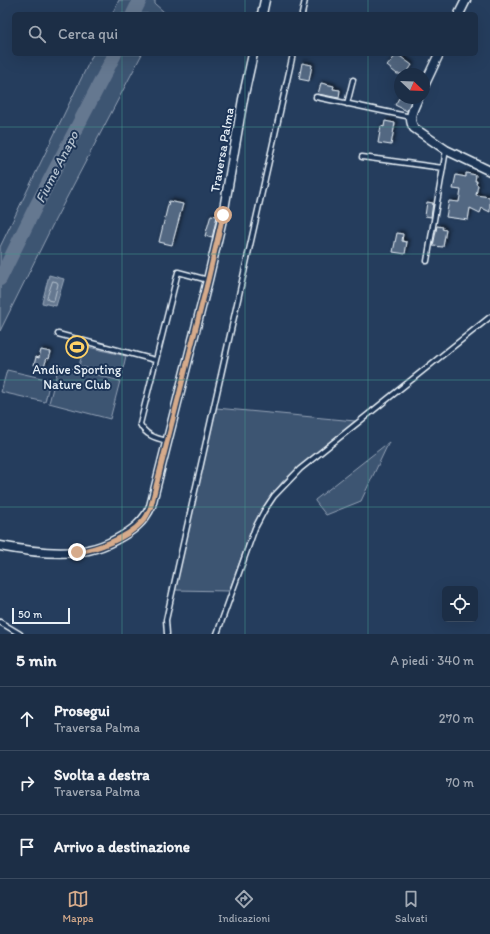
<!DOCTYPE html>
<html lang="it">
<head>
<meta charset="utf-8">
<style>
	:root { --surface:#1c2e46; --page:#25364d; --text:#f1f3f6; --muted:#a0a8b3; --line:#3a4a5f; --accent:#d6ab8b }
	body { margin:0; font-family:Itim,sans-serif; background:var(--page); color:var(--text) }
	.controls { position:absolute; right:12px; bottom:12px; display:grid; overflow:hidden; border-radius:6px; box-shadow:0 4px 16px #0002 }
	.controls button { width:36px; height:36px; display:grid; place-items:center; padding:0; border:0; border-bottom:1px solid var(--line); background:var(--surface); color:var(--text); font:20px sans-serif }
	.compass { position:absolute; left:394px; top:68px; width:36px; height:36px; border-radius:50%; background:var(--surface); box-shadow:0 4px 16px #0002; rotate:113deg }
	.scale { position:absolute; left:12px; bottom:10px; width:58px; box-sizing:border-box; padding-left:4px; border:2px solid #e8f1f8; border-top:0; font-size:11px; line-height:14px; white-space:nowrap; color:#e8f1f8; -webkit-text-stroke:3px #1d3557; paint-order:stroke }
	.stop { position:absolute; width:12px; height:12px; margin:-9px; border:3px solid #d6ab8b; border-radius:50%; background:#fff }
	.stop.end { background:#d6ab8b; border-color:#fff; box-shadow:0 1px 4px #0008 }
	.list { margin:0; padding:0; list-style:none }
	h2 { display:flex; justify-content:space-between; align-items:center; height:52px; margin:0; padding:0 16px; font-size:17px }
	h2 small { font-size:13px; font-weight:400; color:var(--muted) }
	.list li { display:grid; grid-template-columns:26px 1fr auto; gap:12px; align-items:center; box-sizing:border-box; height:64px; padding:0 16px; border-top:1px solid var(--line) }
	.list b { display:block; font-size:15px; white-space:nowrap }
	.list p { margin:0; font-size:13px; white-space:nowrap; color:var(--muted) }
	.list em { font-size:13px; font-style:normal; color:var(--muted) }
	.icon { flex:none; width:22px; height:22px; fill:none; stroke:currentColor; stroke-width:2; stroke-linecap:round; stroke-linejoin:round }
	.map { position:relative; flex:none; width:490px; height:634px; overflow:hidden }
	.search { position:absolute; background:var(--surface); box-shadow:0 4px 16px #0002; left:12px; right:12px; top:12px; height:44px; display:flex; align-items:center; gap:10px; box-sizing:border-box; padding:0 14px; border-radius:6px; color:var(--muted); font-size:15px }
	.sheet { height:244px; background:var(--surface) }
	nav { display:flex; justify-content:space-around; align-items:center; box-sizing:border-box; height:56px; border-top:1px solid var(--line); background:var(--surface); font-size:11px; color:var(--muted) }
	nav a { display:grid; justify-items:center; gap:2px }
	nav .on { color:var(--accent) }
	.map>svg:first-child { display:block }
	.green { fill:#3e5472; stroke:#93a2b5 }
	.water { fill:#657890; stroke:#99a8ba }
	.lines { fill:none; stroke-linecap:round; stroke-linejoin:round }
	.shore { stroke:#b4c1ce; stroke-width:1 }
	.river { stroke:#657890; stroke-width:14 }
	.building { fill:#536782; stroke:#e8f1f8; filter:url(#shadow) }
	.service-casing { stroke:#e8f1f8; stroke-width:7 }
	.minor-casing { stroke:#e8f1f8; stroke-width:11 }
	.service { stroke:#1d3557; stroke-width:4 }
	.minor { stroke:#1d3557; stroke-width:8 }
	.route { stroke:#d6ab8b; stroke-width:5 }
	.grid { fill:none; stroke:#459590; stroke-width:1; stroke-opacity:0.55 }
	.labels { text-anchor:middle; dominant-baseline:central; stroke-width:4; stroke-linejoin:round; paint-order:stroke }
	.street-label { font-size:13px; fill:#e8f1f8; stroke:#1d3557 }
	.poi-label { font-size:13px; fill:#e8f1f8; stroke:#1d3557 }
	.water-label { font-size:14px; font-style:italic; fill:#b4c1ce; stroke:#1d3557 }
</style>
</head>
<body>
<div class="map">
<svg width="490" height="634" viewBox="0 0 490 634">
	<defs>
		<filter id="shadow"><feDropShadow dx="2" dy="-2" stdDeviation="2" flood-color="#0009"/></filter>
	</defs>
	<rect width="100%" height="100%" fill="#253d5d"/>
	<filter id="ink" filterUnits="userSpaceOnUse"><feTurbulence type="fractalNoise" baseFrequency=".025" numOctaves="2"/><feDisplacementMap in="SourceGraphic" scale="8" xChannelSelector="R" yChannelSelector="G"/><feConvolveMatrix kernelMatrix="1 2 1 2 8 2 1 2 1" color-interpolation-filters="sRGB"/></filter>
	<g filter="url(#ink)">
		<!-- green -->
		<path class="green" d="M119,0H155V4L164,12L162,14H112Z
			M93,54H142L55,220L0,331V247Z
			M84,346L126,356L121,377L79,366Z
			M59,365L120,381L110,419L49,403Z
			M7,370L50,380L45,402L1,392Z
			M216,408L355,421L293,472L282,482L273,494L252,528L229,591L175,590Z
			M389,442L361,501L326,515L315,501V500Z"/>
		<!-- water -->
		<path class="water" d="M49,275L64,279L56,306L42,303Z"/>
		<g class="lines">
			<!-- shore -->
			<path class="shore" d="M53,281L57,282L58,284L54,300L52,301L48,300L47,298Z"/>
			<!-- river -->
			<path class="river" d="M133,14L140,0
				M0,279L34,210L115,54"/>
		</g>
		<!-- building -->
		<path class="building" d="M397,54L412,65L406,74H397L387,66Z
			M302,63L312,65L309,81L299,79Z
			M321,83L334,86L333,89L340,90L339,98L318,94Z
			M399,98L412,99L407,111L395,105Z
			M385,121L395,123L391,145L378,143L381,126L384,127Z
			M466,173L476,175L475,181H477L476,184L478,185L476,195L490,197V212L482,208L480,213L470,208L468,220L446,217L449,201L459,202L461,190L453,189L456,175L466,177Z
			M169,201L183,204L172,245L159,242Z
			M427,202L433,203L431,217L425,216Z
			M211,215L217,216L212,238L205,236Z
			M437,226L443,227L442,229L446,230L443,247L433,246Z
			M397,233L403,234L402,241L407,242L405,254L393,252Z
			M41,350L51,352L49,359L47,358L44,367L34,365L36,357L39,358Z"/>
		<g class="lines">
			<!-- service casing -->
			<g class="service-casing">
				<path id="service" d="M302,14L305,0
					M316,97L411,117
					M347,104L353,80
					M362,157L443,168
					M427,261L446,150
					M58,334L155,360
					M167,441C155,438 145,435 140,424L178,272L208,280
					M0,622L20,634
					M167,634L166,620L293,54
					M217,634L255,528L264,511L274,496L300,469L490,317"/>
			</g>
			<!-- minor casing -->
			<g class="minor-casing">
				<path id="minor" d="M262,14L265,0
					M459,14L466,0
					M424,86L439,54
					M418,98C414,108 407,118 414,128L446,150L490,171
					M0,546C26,551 62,556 88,550C98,548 108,544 117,539C132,531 144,522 151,506L208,280L223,215L243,99L253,54"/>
			</g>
			<!-- service -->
			<use href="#service" class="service"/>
			<!-- minor -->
			<use href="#minor" class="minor"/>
		</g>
	</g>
	<g class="lines" filter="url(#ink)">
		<!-- route -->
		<path class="route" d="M77,552C98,549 127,538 142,522C146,518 149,512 151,506L208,280L223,215"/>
	</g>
	<!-- grid -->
	<path class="grid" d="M122,0V14M245,0V14M368,0V14M122,54V634M245,54V634M368,54V634M0,127H490M0,254H490M0,380H490M0,507H490"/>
	<!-- icons -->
	<defs>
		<g id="stadium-ring" transform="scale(1.15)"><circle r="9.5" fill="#1d3557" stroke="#ffd166" stroke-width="1.5"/><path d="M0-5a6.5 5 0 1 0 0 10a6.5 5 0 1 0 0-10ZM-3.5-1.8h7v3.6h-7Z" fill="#ffd166"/></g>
	</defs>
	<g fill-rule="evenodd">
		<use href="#stadium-ring" x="77" y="347"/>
	</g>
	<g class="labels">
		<!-- street labels -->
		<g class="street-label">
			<text transform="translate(222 150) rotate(-80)">Traversa Palma</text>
		</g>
		<!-- poi labels -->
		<g class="poi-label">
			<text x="77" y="369">Andive Sporting<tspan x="77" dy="15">Nature Club</tspan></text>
		</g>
		<!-- water labels -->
		<g class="water-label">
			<text transform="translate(57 167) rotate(-63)">Fiume Anapo</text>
		</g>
	</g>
</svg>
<div class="controls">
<button><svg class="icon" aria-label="locate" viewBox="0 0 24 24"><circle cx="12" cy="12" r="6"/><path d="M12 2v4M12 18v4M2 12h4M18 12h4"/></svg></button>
</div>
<svg class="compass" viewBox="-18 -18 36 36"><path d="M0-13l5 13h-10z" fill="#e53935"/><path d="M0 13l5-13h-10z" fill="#a0a8b3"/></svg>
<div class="scale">50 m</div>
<div class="stop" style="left:223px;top:215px"></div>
<div class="stop end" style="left:77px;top:552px"></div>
<div class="search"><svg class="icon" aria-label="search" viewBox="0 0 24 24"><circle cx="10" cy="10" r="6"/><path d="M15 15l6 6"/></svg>Cerca qui</div>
</div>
<section class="sheet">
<h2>5 min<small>A piedi · 340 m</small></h2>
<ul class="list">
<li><svg class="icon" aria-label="ahead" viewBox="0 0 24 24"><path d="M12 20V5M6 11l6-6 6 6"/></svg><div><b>Prosegui</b><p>Traversa Palma</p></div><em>270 m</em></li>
<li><svg class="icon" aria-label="right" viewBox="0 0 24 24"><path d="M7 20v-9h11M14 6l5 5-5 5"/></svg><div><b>Svolta a destra</b><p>Traversa Palma</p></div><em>70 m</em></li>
<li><svg class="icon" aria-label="arrive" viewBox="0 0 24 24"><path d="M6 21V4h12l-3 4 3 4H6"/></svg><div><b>Arrivo a destinazione</b></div></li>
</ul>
</section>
<nav>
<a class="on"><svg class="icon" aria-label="map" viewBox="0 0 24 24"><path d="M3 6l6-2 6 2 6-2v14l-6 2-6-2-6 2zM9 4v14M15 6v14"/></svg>Mappa</a>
<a><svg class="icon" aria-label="directions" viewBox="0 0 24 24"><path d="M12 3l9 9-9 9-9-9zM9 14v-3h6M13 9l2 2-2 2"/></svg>Indicazioni</a>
<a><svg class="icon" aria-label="saved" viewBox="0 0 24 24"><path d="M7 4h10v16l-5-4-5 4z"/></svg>Salvati</a>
</nav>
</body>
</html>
